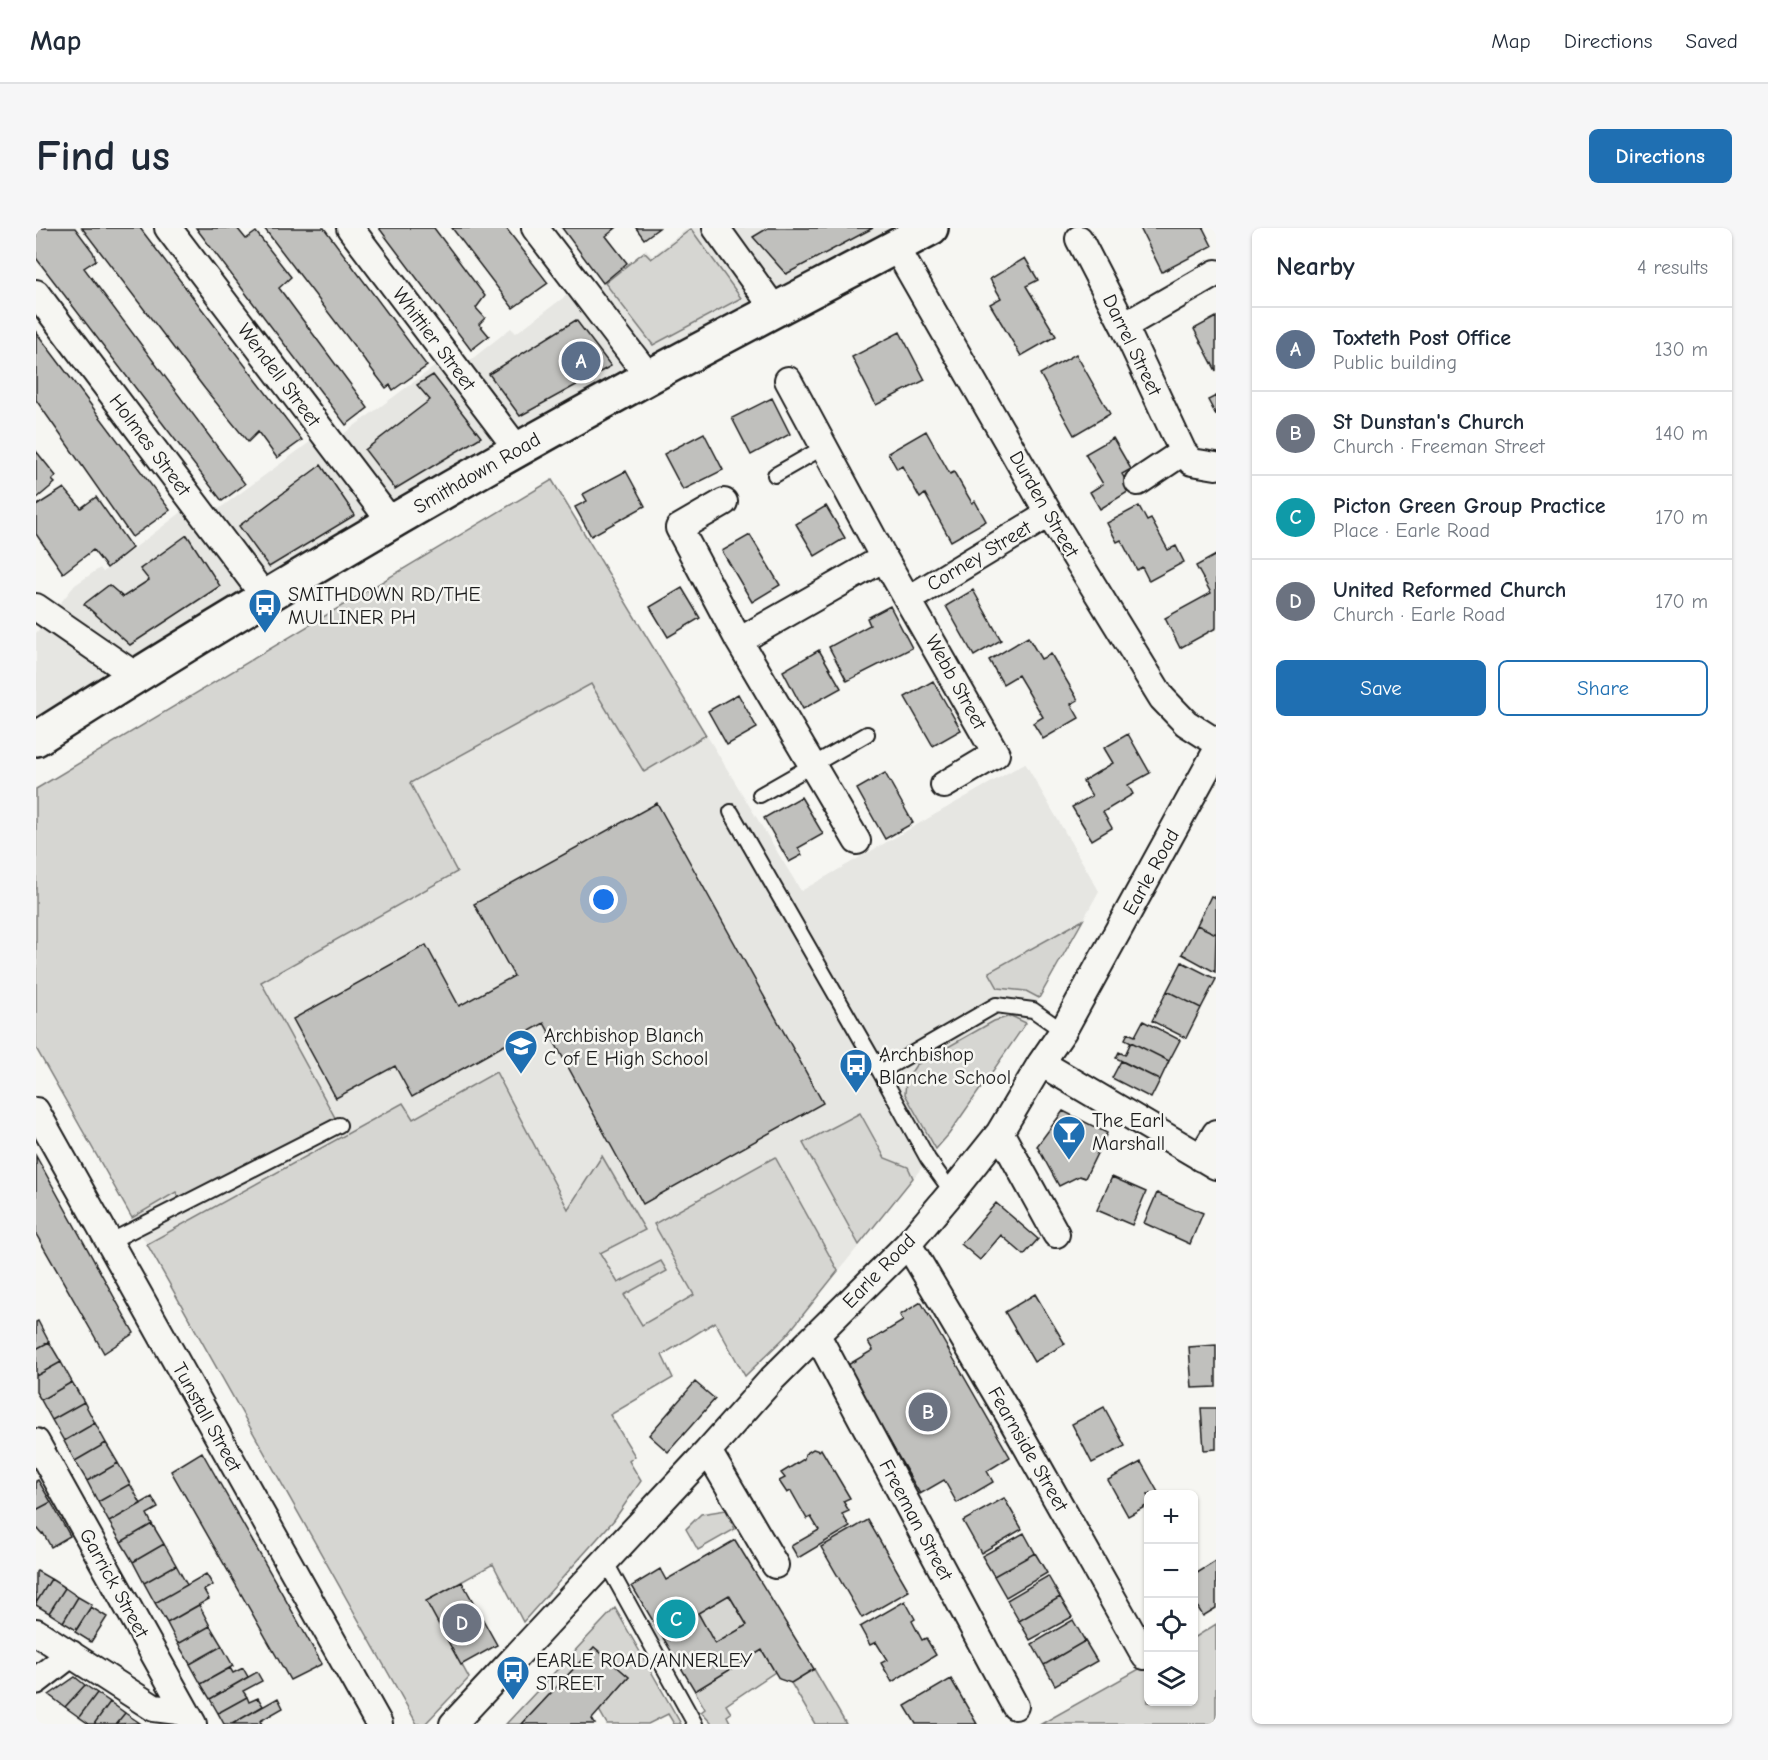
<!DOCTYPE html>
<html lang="en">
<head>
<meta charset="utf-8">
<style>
	:root { --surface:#fff; --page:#f6f6f7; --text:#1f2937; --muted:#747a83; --line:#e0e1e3; --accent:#1f6fb2 }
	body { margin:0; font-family:"Comic Neue",sans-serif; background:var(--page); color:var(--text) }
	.controls { position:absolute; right:18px; bottom:18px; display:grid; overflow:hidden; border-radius:9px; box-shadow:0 2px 4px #0004 }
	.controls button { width:54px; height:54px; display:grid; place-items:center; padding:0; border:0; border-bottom:2px solid var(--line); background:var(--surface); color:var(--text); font:30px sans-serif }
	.you { position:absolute; left:568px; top:672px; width:21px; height:21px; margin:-15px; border:4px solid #fff; border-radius:50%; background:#1a73e8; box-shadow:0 0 0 9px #1a73e833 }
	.badge { display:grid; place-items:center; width:39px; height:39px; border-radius:50%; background:var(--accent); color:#fff; font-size:20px; font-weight:700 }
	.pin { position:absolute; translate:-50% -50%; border:3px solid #fff; box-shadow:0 2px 6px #0006 }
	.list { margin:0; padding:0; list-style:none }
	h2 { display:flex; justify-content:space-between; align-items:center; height:78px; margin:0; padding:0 24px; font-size:26px }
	h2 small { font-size:20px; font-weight:400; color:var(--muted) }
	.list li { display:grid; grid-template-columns:39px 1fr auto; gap:18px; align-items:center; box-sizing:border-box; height:84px; padding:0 24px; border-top:2px solid var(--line) }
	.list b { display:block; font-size:22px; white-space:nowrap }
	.list p { margin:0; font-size:20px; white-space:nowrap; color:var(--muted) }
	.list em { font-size:20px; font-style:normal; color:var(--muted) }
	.actions { display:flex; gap:12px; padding:18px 24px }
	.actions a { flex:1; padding:14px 0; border:2px solid var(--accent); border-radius:9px; text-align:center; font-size:21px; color:var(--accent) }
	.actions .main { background:var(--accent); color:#fff }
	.icon { flex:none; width:33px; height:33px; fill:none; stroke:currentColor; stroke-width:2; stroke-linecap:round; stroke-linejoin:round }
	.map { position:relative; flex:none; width:1180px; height:1496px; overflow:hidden; border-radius:9px }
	header { display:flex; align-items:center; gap:36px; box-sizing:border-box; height:84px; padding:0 30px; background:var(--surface); border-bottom:2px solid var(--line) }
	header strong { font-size:28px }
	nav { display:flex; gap:33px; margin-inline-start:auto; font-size:21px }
	.intro { display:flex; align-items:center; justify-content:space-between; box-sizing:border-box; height:144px; padding:0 36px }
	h1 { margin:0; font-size:42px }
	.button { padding:15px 27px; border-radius:9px; background:var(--accent); color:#fff; font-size:21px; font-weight:700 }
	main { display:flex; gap:36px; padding:0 36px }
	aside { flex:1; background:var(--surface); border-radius:9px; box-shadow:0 2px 4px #0004 }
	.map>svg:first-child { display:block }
	.built { fill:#e6e6e2 }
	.green { fill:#d6d6d2; stroke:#797977; stroke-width:1.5 }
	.building { fill:#c0c0bd; stroke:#1c1c1c; stroke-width:1.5; fill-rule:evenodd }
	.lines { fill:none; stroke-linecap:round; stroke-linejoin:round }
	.service-casing { stroke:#1c1c1c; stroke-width:18 }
	.minor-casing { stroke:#1c1c1c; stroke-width:30 }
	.trunk-casing { stroke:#1c1c1c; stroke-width:38 }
	.service { stroke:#f6f6f2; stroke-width:14 }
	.minor { stroke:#f6f6f2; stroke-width:26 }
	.trunk { stroke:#f6f6f2; stroke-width:33 }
	.labels { text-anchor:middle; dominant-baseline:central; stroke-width:5; stroke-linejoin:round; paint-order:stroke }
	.street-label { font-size:20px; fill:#1c1c1c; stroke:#f6f6f2 }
	.poi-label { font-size:20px; fill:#1c1c1c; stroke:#f6f6f2; text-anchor:start }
</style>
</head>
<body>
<header>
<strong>Map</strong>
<nav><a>Map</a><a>Directions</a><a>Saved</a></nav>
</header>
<div class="intro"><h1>Find us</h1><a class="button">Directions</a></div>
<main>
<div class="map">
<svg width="1180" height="1496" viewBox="0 0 1180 1496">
	<rect width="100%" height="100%" fill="#f6f6f2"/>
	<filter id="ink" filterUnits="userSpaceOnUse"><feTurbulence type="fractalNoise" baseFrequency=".0167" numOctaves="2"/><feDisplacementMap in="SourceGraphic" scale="12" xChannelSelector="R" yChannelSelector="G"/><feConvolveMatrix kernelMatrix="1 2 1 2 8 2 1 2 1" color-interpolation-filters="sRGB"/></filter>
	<g filter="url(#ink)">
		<!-- built -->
		<path class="built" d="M652,0H864L578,148L494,194L237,344L0,490V405L39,357L64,340L67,344L147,283H180L278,211L306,207L402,136L432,134L475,100L480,105L535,64L561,60L610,21L616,28Z
			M516,252L765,663L989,535L1063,663L990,795L913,906L750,1108L709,1148L678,1094L626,1127L637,1150L575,1186L599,1228L593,1233L605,1253L578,1292L487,1394L457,1336L391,1373L433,1450L389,1496H381L0,820V561Z"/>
		<!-- green -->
		<path class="green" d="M655,1L705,70L617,117L569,55L608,24L615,31Z
			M516,252L670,507L608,544L555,456L374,555L421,644L225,754L303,897L147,977L140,964L96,990L0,820V561Z
			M1047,692L1003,770L990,763L962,760L953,744Z
			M975,788L990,795L913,906L900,921L869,866L870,852L880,837L958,793Z
			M460,844L532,981L566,928L609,1002L564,1025L582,1055L625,1033L631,1043L588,1067L606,1097L658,1067L618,996L739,929L802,1043L750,1108L709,1148L679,1094L626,1127L637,1150L574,1187L599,1228L593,1233L605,1253L578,1292L487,1394L457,1336L391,1373L433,1450L389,1496H381L111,1016L367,875L377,891Z
			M824,885L849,930L872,939L877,950L823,1017L767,915Z
			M690,1282L699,1301L662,1322L650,1301L665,1286Z
			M693,1367L711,1397L679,1416L662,1385Z
			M579,1380L645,1496H638L632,1486L612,1496H571L563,1482L593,1449L558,1419L486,1496H470Z
			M1180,1396V1496H1005L1112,1436V1474H1158V1410Z
			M726,1422L739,1444L690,1477L695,1485L691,1488L695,1496H676L665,1484L669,1481L659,1463Z
			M778,1441L810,1496H779L755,1455Z"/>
		<!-- building -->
		<path class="building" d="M0,0H39L57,24L60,32L48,40L209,256L186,273L0,30Z
			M46,0H104L266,212L241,230L222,204L212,214L169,161Z
			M160,0H201L210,11L220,4L255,49L243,60L332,180L310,197Z
			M228,0H288L391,138L357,162L354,157L350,160Z
			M343,0H398L449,68L440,80L449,90L443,96L453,108L435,122Z
			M416,0H470L512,55L477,80Z
			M526,0H580L570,8L591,35L567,55Z
			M600,0H623L608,11Z
			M732,0H837L750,46L717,9Z
			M1104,0H1167L1176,18L1126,44Z
			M989,30L1002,52L990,58L1020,108L985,128L954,76L965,70L954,51Z
			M1180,89V143L1158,101Z
			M540,92L575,138L484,188L453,146Z
			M0,104L134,282L96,309L0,172Z
			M864,104L889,152L840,177L816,129Z
			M1040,126L1074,186L1038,207L1004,146Z
			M397,147L445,209L359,261L329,222L394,172L381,157Z
			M1180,168V187L1172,172Z
			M736,170L754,206L715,227L696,190Z
			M890,203L914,246L918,244L936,275L939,273L950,293L915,313L889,266L884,270L866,238L861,241L852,225Z
			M668,205L687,242L647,262L628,226Z
			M1077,210L1095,241L1086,246L1095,262L1064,281L1054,264L1067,256L1049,226Z
			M0,223L20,248L16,252L19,255L0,271Z
			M285,237L319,287L233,339L203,298Z
			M590,243L609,278L555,308L539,279L551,273L547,266Z
			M28,260L45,280L60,269L96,320L71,340L57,322L27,345L0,306V278Z
			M790,278L809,310L779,328L760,296Z
			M1103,278L1111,293L1115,291L1132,322L1140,318L1148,334L1113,353L1106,339L1101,342L1085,312L1081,314L1071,295Z
			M151,307L184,358L94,417L48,376L73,357L87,369L113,352L104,341Z
			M714,307L744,357L716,374L686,323Z
			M1180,327V400L1144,420L1129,390L1175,365L1160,338Z
			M646,360L664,390L632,409L614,379Z
			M937,362L965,412L938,428L910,378Z
			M854,378L876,420L811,453L793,419L834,397L831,390Z
			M992,409L1005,431L1015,426L1042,472L1035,476L1043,490L1007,511L997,495L1007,489L982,447L967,456L953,432Z
			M783,422L805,460L767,481L747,443Z
			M897,453L925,502L897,518L869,469Z
			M702,466L721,500L691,517L672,483Z
			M1092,506L1114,545L1092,557L1097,566L1067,584L1076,600L1056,612L1036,579L1056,568L1047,553L1077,535L1068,520Z
			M849,545L877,595L849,611L821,561Z
			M765,569L787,606L762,620L766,627L753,634L728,590Z
			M621,575L787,875L607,976L508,795L376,869L359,838L300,870L257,791L390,717L423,778L478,748L438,676Z
			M1175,668L1180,670V706L1161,697Z
			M1161,697L1180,706L1179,744L1146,726Z
			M1146,734L1180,751L1165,780L1131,763Z
			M1131,763L1165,780L1150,810L1116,793Z
			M1107,793L1144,812L1133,833L1089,811L1092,805L1099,808Z
			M1095,814L1133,833L1124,852L1080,830L1083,824L1089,827Z
			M1085,833L1124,852L1115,870L1076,850Z
			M1027,883L1071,905L1049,950L1043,948L1023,958L1001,918Z
			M0,928L98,1105L68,1125L0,1006Z
			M1076,949L1110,964L1096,997L1061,982Z
			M1121,965L1167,985L1154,1016L1108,995Z
			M960,975L1002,1011L988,1027L965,1007L944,1032L925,1016Z
			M999,1066L1029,1116L998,1134L969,1084Z
			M885,1074L974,1229L951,1243L957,1254L921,1275L908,1252L884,1266L810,1138L837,1122L832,1114L867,1093L864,1087Z
			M2,1093L13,1114L0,1121V1094Z
			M13,1114L25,1134L0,1148V1121Z
			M1180,1117V1159L1156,1160L1153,1119Z
			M25,1134L36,1154L5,1172L0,1164V1148Z
			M36,1154L48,1174L16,1192L5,1172Z
			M659,1154L679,1171L632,1224L613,1207Z
			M48,1174L59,1195L28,1213L16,1192Z
			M1068,1179L1089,1218L1056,1235L1036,1196Z
			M1165,1180H1180V1221L1168,1222Z
			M59,1195L70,1215L39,1233L28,1213Z
			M70,1215L82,1235L51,1253L39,1233Z
			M777,1221L783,1223L785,1221L814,1270L807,1273L813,1283L806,1286L814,1299L762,1330L755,1318L783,1302L775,1289L771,1291L755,1263L751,1265L743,1253L749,1250L745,1245L768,1231L769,1226Z
			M166,1224L286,1436L254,1452L135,1243Z
			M1105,1234L1123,1266H1112V1277L1092,1288L1072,1252Z
			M82,1235L94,1256L62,1274L51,1253Z
			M2,1252L15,1274L0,1282V1253Z
			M94,1256L105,1276L73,1294L62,1274Z
			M116,1269L122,1280L111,1286L116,1296L85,1314L73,1294Z
			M968,1270L986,1301L945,1325L927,1293Z
			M15,1274L34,1308L15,1319L7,1305L6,1306L2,1301L0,1302V1282Z
			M832,1292L873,1363L826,1390L785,1319Z
			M116,1296L128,1316L97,1334L85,1314Z
			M988,1305L999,1325L958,1348L946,1328Z
			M699,1312L778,1441L755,1455L743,1451L726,1422L659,1463L596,1358L624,1341L630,1352ZM693,1367L711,1397L679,1416L662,1385Z
			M128,1316L140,1337L108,1355L97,1334Z
			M999,1325L1011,1345L970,1369L958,1348Z
			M1180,1333V1380L1167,1388L1158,1373V1347Z
			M140,1337L151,1357L119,1375L108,1355Z
			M1,1343L15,1351L0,1375V1344Z
			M170,1346L177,1357L168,1362L173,1371L131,1395L119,1375Z
			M1012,1348L1024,1369L983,1393L971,1372Z
			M15,1351L29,1360L13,1385L0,1377V1375Z
			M426,1354L461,1417L425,1437L390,1373Z
			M29,1360L42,1369L27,1394L13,1385Z
			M42,1369L56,1377L40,1402L27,1394Z
			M1024,1369L1036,1389L994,1412L983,1393Z
			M869,1373L879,1391L876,1393L886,1412L890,1410L900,1427L856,1454L845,1435L851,1432L840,1414L834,1417L824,1399Z
			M163,1377L174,1398L142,1416L131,1395Z
			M55,1379L71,1389L55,1414L39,1404Z
			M1037,1392L1049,1413L1008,1437L996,1416Z
			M174,1398L186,1418L154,1436L142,1416Z
			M1049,1413L1061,1433L1019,1457L1008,1437Z
			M186,1418L197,1438L165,1456L154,1436Z
			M558,1419L593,1449L556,1491L559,1496H486Z
			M194,1440L197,1445L207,1440L212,1449L174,1471L165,1456Z
			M221,1444L226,1453L207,1463L211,1469L182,1485L174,1471Z
			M39,1449L49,1457L29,1479L13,1467Z
			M915,1451L941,1496H880L869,1478Z
			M49,1457L61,1465L43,1489L29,1479Z
			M61,1465L74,1474L58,1496H53L43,1489Z
			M211,1469L213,1474L222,1470L227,1478L196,1496H188L182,1485Z
			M242,1470L247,1480L224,1493L226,1496H196Z
			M74,1474L89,1485L80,1496H58Z
			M89,1485L104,1495L80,1496Z"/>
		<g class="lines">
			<!-- service casing -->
			<g class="service-casing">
				<path id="service" d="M739,247L788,219
					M724,567L831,506
					M695,584L844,844
					M916,964L892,931L844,844L960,777L997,782L1027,803
					M73,1014L303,897
					M569,1333L659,1496"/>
			</g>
			<!-- minor casing -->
			<g class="minor-casing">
				<path id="minor" d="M132,0L355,294
					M314,0L482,222
					M499,0L613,149
					M680,0L739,82
					M1043,11L1088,98L1147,224L1156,234L1180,238
					M860,19L1013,286L1126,470L1150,495L1180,514
					M0,65L229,369
					M1088,98L1180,45
					M752,152L848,330L960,526L908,557
					M1102,254L1147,224
					M688,274L643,300L703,413L821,613
					M873,371L1013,286
					M0,379L100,448
					M703,413L848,330
					M1005,835L1180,938
					M0,883L343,1496
					M964,904L1020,1006
					M1165,930L1180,905
					M872,1016L973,1187L1109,1428
					M781,1107L979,1478
					M0,1214L157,1496
					M672,1223L739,1337
					M0,1404L118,1480L150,1484
					M0,1453L35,1426
					M417,1496L672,1223L736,1151L872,1016L916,964L964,904L1005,835L1027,803L1180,524"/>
			</g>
			<!-- trunk casing -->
			<g class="trunk-casing">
				<path id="trunk" d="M0,511C200,384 403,263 611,150C705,99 801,50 895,0"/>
			</g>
			<!-- service -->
			<use href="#service" class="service"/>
			<!-- minor -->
			<use href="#minor" class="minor"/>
			<!-- trunk -->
			<use href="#trunk" class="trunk"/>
		</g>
	</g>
	<!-- icons -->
	<defs>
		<g id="bus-pin" transform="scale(1.725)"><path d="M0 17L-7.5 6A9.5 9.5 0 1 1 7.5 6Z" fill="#1f6fb2" stroke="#f6f6f2"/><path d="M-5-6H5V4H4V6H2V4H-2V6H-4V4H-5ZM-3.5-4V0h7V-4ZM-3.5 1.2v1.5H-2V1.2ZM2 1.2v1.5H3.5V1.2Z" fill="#fff"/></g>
		<g id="school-pin" transform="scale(1.725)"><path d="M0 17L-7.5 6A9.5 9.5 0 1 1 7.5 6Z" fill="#1f6fb2" stroke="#f6f6f2"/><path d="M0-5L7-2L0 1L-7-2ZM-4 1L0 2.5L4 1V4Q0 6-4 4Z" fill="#fff"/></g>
		<g id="bar-pin" transform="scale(1.725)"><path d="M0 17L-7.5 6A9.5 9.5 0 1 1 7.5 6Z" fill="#1f6fb2" stroke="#f6f6f2"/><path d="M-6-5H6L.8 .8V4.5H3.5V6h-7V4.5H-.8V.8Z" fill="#fff"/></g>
	</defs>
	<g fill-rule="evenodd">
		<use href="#bus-pin" x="229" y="377"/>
		<use href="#school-pin" x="485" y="818"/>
		<use href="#bus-pin" x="820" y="837"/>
		<use href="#bar-pin" x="1033" y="904"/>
		<use href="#bus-pin" x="477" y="1444"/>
	</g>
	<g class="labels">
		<!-- street labels -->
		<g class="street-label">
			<text transform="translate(398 111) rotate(53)">Whittier Street</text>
			<text transform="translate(1096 117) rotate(64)">Darrel Street</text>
			<text transform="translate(243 147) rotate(53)">Wendell Street</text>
			<text transform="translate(114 217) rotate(53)">Holmes Street</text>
			<text transform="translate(441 245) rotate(-30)">Smithdown Road</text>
			<text transform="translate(1008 276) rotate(60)">Durden Street</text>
			<text transform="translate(943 328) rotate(-31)">Corney Street</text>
			<text transform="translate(920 454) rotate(61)">Webb Street</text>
			<text transform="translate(1115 644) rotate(-61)">Earle Road</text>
			<text transform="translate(843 1043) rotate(-46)">Earle Road</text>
			<text transform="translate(171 1189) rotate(61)">Tunstall Street</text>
			<text transform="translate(992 1221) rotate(60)">Fearnside Street</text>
			<text transform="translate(880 1292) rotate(62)">Freeman Street</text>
			<text transform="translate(78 1355) rotate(61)">Garrick Street</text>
		</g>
		<!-- poi labels -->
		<g class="poi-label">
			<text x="252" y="366">SMITHDOWN RD/THE<tspan x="252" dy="23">MULLINER PH</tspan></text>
			<text x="508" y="807">Archbishop Blanch<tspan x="508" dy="23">C of E High School</tspan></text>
			<text x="843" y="826">Archbishop<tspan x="843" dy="23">Blanche School</tspan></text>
			<text x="1056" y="892">The Earl<tspan x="1056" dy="23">Marshall</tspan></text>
			<text x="500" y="1432">EARLE ROAD/ANNERLEY<tspan x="500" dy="23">STREET</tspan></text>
		</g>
	</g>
</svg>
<div class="controls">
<button>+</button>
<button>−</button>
<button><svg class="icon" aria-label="locate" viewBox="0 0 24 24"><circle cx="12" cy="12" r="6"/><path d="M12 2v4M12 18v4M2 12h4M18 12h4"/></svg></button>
<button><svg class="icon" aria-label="layers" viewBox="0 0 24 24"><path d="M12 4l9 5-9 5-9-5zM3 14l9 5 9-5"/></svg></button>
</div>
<div class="you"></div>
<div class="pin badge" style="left:545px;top:133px;background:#5c6f8a">A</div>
<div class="pin badge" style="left:892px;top:1184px;background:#6b7280">B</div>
<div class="pin badge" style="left:640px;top:1391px;background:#0f9aa8">C</div>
<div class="pin badge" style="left:426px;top:1395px;background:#6b7280">D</div>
</div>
<aside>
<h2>Nearby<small>4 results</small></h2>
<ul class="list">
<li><span class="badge" style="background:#5c6f8a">A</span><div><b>Toxteth Post Office</b><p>Public building</p></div><em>130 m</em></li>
<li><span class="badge" style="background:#6b7280">B</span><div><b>St Dunstan's Church</b><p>Church · Freeman Street</p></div><em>140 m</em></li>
<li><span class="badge" style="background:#0f9aa8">C</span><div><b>Picton Green Group Practice</b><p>Place · Earle Road</p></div><em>170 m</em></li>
<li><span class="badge" style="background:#6b7280">D</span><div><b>United Reformed Church</b><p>Church · Earle Road</p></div><em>170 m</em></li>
</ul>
<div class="actions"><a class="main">Save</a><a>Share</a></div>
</aside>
</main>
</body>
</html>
